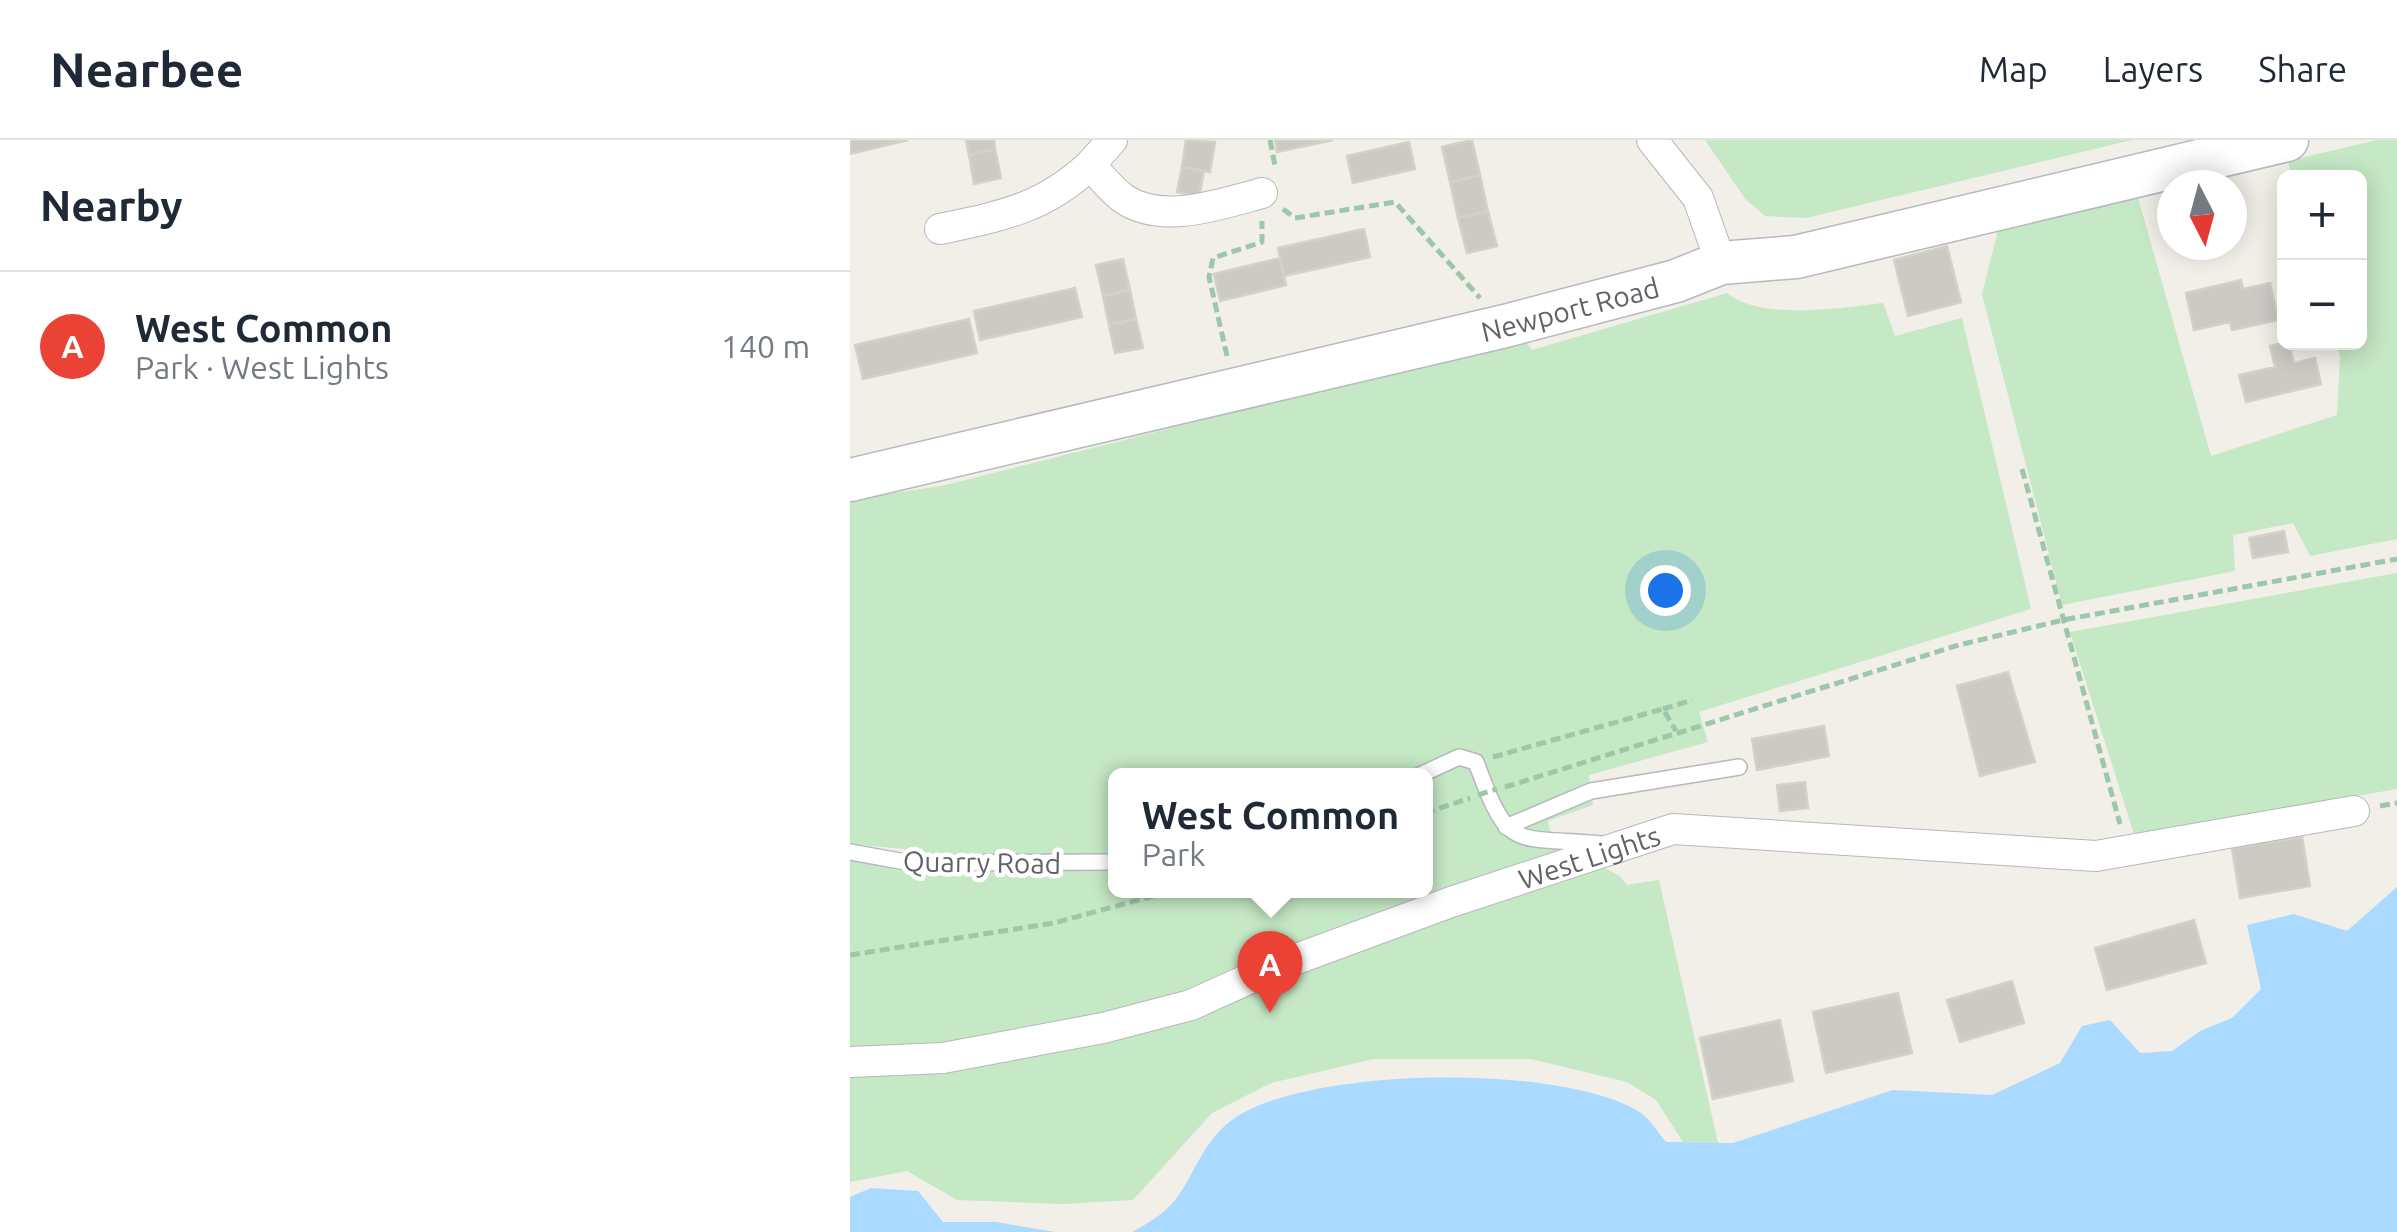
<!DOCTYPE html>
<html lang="en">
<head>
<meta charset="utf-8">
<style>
	:root { --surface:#fff; --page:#f2f2f3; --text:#1f2937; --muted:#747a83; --line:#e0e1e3; --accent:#ea4335 }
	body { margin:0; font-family:Ubuntu,sans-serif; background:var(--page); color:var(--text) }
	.controls { position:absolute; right:30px; top:30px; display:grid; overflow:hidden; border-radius:15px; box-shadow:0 5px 25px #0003 }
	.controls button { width:90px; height:90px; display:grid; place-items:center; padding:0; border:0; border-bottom:2px solid var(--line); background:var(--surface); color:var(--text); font:50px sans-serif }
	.compass { position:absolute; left:1307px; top:30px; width:90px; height:90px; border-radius:50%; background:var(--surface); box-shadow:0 5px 25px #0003; rotate:174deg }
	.you { position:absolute; left:815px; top:450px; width:35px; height:35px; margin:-25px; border:8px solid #fff; border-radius:50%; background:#1a73e8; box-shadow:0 0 0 15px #1a73e833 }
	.badge { display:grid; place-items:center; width:65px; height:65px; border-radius:50%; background:var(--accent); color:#fff; font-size:32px; font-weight:700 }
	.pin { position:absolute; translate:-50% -82px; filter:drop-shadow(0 2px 5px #0008) }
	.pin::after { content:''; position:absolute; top:52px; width:35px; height:30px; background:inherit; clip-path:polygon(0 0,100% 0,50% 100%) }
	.popup { position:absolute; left:258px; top:628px; width:325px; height:130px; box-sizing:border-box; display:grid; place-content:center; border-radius:15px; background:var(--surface); filter:drop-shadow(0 2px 8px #0005); font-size:32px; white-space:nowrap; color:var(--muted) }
	.popup b { font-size:38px; color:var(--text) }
	.popup::after { content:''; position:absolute; left:50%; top:100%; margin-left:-20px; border:20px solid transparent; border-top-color:var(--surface) }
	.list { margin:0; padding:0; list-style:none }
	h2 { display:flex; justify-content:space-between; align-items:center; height:130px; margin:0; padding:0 40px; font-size:42px }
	h2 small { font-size:32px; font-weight:400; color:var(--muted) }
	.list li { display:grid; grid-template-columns:65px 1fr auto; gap:30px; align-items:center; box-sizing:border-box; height:150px; padding:0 40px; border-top:2px solid var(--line) }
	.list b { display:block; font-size:38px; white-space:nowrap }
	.list p { margin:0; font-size:32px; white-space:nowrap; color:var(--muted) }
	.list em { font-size:32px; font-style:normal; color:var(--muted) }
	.map { position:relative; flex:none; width:1547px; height:1092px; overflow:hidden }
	header { display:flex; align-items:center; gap:60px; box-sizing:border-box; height:140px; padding:0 50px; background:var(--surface); border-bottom:2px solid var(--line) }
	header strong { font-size:48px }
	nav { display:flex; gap:55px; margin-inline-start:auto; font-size:35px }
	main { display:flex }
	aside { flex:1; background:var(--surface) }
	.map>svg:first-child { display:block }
	.green { fill:#c5e8c5; fill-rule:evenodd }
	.water { fill:#aadaff }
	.building { fill:#cccac5; stroke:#d6d1c6; stroke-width:2.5 }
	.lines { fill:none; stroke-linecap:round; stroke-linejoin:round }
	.lane-casing { stroke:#b5b8bc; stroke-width:18 }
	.street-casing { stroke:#b5b8bc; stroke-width:32 }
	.secondary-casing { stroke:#b6babf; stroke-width:45 }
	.path { stroke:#9cc7a9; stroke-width:5; stroke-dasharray:10 5; stroke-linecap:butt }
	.lane { stroke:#fff; stroke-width:15 }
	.street { stroke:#fff; stroke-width:30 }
	.secondary { stroke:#fff; stroke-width:42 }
	.path-bridge { stroke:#9cc7a9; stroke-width:5; stroke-dasharray:10 5; stroke-linecap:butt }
	.labels { text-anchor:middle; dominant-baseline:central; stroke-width:9; stroke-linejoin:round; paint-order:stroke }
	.street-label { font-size:28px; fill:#5f6368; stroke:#fff }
</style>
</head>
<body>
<header>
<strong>Nearbee</strong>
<nav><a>Map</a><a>Layers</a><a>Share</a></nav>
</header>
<main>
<aside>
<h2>Nearby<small></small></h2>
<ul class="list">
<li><span class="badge">A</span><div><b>West Common</b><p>Park · West Lights</p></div><em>140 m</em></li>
</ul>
</aside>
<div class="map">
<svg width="1547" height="1092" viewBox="0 0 1547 1092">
	<rect width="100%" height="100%" fill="#f1efe8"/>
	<!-- green -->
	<path class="green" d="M855,0H1282L956,78L915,76L896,60Z
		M1527,0H1547V399L1460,416L1443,383L1383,395L1385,431L1212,465L1132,154L1149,86L1287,54L1361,316L1487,275L1490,216L1486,203L1510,202V38L1442,37L1438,21Z
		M877,153C912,181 990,168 1033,163L1045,196L1112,178L1181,469L849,572L858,602L739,635L743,665L698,681L702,700L770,736L777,745L809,740L868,1003L833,1002L806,960L777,942L681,919H524L421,943L362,973L283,1060L213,1064L107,1060L57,1031L0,1042V721L52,731L54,709L0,704V360L96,345L674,199L682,210ZM265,636H575V750H265Z
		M1547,433V649L1284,694L1220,492Z"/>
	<!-- water -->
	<path class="water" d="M1547,747V1092H282C297,1084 314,1074 325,1060C346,1033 352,1002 382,980C455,926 715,923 791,973C801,980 808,993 816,1002L883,1003L1043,950L1142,955L1210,923L1232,886L1260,880L1290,913L1322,911L1350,891L1382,878L1411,849L1397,785L1444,774L1497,791Z
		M21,1048L68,1051L93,1082H146L205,1092H0V1057Z"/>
	<!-- building -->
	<path class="building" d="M0,0H58L0,14Z
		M116,0H144L145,9L119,15Z
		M336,0L365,2L360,32L332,27Z
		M425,0H483L427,12Z
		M622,0L630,35L600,42L592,7Z
		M559,2L565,29L503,43L497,16Z
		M145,9L151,38L124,44L119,15Z
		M332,27L354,31L349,57L327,52Z
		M630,35L638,71L608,78L600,42Z
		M638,71L647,106L617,113L608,78Z
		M514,89L520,117L434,136L428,108Z
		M1097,106L1111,162L1058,176L1044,120Z
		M430,118L436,145L370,161L364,134Z
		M273,119L280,150L253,156L246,125Z
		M1391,140L1393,149L1420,143L1428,180L1382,190L1380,182L1344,190L1336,153Z
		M225,148L232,177L130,200L124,171Z
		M280,150L286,179L259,185L253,156Z
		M119,179L127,213L13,239L5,205Z
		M286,179L293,208L265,213L259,185Z
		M1438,202L1444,223L1465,218L1471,244L1396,262L1389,235L1425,227L1420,206Z
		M1434,391L1438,412L1403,418L1399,398Z
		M1158,532L1185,622L1130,636L1107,546Z
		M974,586L979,616L907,630L902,599Z
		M955,642L958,668L930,671L927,645Z
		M1452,697L1460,746L1390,758L1382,708Z
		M1344,780L1356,823L1257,850L1245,808Z
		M1162,841L1174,883L1110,902L1097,860Z
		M1048,853L1062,913L976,933L963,872Z
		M930,880L943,941L863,959L850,898Z"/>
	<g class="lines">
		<!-- lane casing -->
		<g class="lane-casing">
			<path id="lane" d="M568,636L609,617L626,622C659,712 661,696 751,704
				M656,687L741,651L889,627
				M0,712L61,723L265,722"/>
		</g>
		<!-- street casing -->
		<g class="street-casing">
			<g id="street">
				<path d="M262,0L240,25C251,36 261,50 274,59C313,85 371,64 412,53"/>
				<path d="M802,0L848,58L871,123"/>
				<path d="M90,89C151,76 193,69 240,25"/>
				<path id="s1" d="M0,922L93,918L253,888L341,865L425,827L601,762L823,689L1246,716L1504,671"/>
			</g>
		</g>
		<!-- secondary casing -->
		<g class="secondary-casing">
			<g id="secondary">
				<path id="s2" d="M0,340L655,186L826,141L871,123L946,117L1437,0"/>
			</g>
		</g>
		<!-- path -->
		<path class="path" d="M420,0L425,26
			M433,69L445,78L545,62L630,158
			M377,216L359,137L363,118L412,102V81
			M1172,329L1270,684
			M813,569L842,560
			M643,617L813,569L826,591
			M655,647L1109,505L1213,480L1547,419
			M1530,666L1547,663
			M575,673L620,658
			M0,815L204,783L325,750"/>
		<!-- lane -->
		<use href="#lane" class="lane"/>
		<!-- street -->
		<use href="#street" class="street"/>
		<!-- secondary -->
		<use href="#secondary" class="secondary"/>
		<!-- path-bridge -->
		<path class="path-bridge" d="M628,655L647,649"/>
	</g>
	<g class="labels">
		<!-- street labels -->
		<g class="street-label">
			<text stroke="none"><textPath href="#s2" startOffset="740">Newport Road</textPath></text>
			<text stroke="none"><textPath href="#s1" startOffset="772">West Lights</textPath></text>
			<text transform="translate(132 722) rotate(1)">Quarry Road</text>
		</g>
	</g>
</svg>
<div class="controls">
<button>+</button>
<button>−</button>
</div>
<svg class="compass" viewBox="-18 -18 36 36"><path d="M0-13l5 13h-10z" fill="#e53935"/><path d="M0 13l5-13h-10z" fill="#747a83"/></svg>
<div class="you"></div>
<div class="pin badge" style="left:420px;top:873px">A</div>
<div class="popup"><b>West Common</b>Park</div>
</div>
</main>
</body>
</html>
